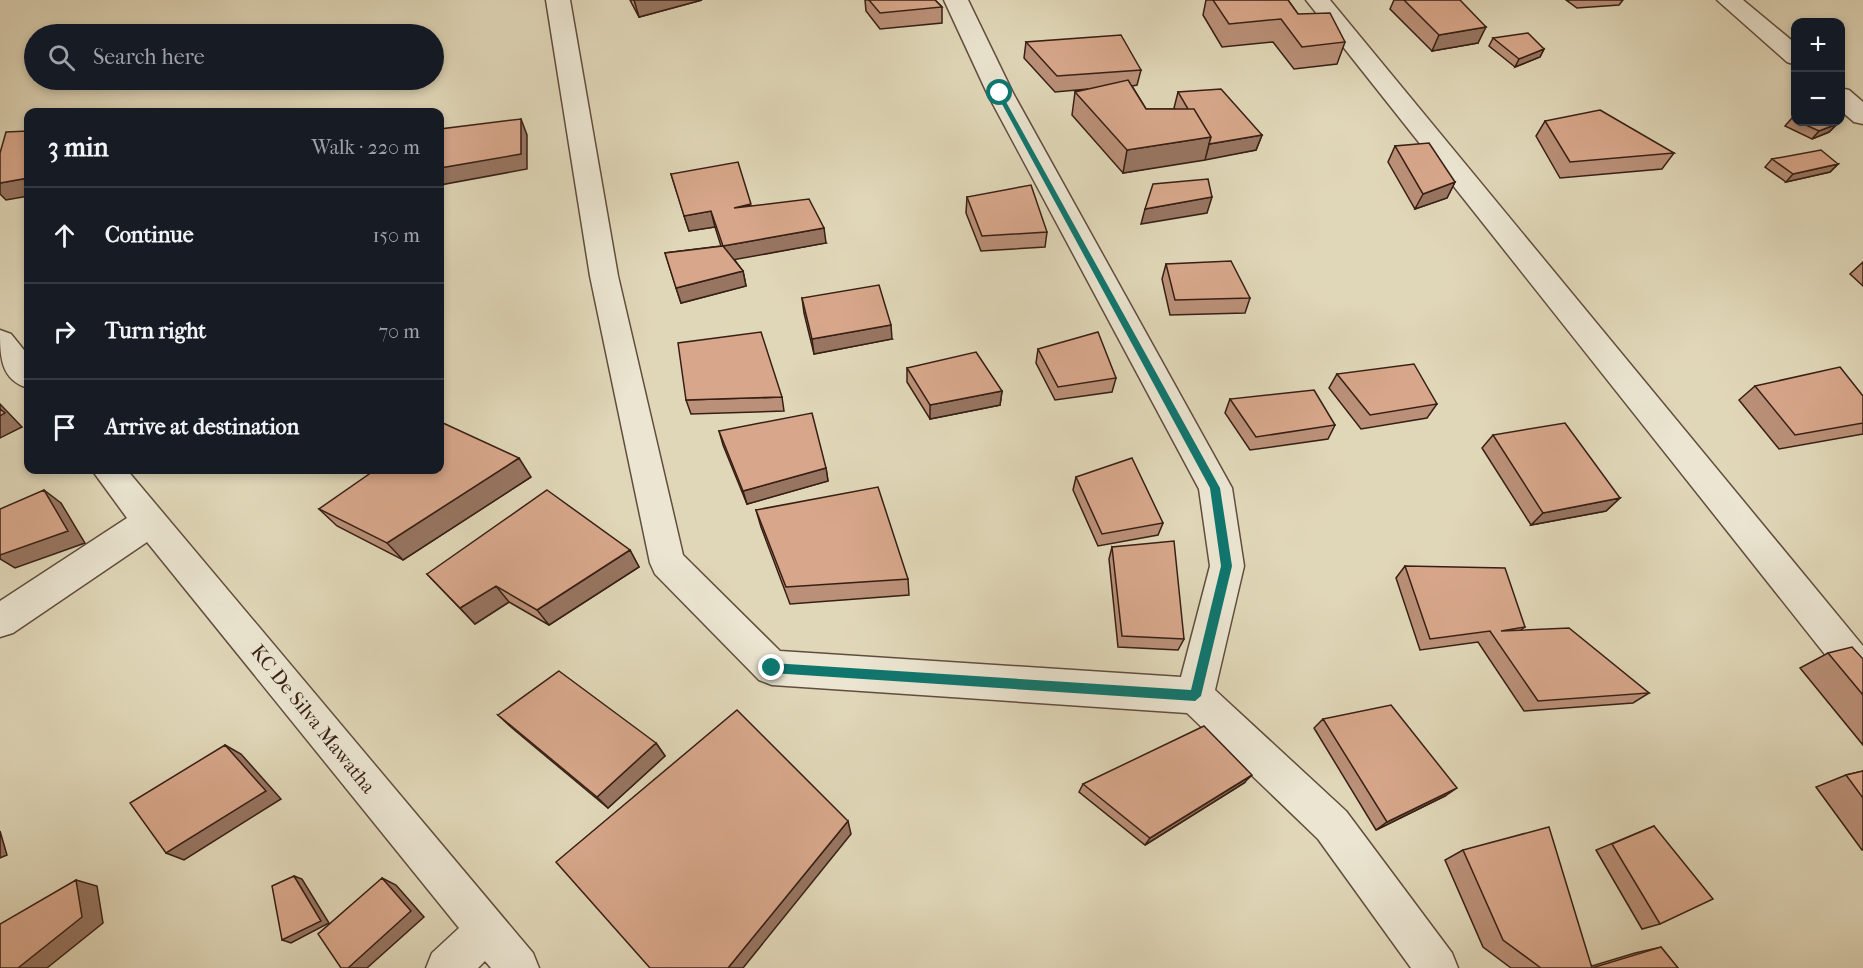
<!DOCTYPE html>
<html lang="en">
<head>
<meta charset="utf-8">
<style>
	:root { --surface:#171b24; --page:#242831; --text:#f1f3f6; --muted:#9ea1a6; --line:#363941 }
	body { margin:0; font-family:"IM FELL French Canon",serif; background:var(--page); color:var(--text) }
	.controls { position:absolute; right:18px; top:18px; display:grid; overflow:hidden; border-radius:12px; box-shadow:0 3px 9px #0003 }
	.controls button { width:54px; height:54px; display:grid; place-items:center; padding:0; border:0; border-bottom:2px solid var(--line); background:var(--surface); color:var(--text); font:30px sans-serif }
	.stop { position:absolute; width:18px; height:18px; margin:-14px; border:4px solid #0f766e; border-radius:50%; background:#fff }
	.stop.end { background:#0f766e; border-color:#fff; box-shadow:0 2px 6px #0008 }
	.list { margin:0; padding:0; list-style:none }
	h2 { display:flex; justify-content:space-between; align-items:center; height:78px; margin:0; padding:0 24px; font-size:26px }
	h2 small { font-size:20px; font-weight:400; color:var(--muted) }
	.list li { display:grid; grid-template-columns:39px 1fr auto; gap:18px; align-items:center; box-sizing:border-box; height:96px; padding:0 24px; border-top:2px solid var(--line) }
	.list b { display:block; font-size:22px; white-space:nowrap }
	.list em { font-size:20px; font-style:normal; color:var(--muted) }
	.icon { flex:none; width:33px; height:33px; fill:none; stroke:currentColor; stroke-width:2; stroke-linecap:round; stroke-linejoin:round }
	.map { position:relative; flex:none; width:1863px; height:968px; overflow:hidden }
	.search { position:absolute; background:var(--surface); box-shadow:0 3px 9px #0003; left:24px; top:24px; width:420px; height:66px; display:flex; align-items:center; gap:15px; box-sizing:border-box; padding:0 21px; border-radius:33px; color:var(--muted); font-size:22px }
	.panel { position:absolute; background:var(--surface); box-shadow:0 3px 9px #0003; left:24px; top:108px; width:420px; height:366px; border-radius:12px }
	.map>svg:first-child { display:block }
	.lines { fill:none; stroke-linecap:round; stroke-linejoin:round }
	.minor-casing { stroke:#614d3e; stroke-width:3 }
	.minor { fill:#ebe5d1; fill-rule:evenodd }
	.wall { fill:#ba9078; stroke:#371f15; stroke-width:1.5 }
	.shaded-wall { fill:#977561; stroke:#371f15; stroke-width:1.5 }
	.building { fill:#d8a78b; stroke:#371f15; stroke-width:1.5 }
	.route { fill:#0f766e }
	.labels { text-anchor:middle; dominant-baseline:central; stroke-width:5; stroke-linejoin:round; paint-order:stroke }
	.street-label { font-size:20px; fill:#371f15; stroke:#ebe5d1 }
</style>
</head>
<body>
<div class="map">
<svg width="1863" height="968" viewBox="0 0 1863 968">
	<rect width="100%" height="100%" fill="#e0d7b8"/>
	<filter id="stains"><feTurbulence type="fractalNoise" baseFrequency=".00333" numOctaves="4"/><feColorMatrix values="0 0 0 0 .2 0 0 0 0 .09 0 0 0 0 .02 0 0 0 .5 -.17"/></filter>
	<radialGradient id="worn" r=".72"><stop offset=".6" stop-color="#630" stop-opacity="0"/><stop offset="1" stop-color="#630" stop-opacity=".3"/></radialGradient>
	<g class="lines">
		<!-- minor casing -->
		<g class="minor-casing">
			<path id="minor" d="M546,0H570L618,276L683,555L780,651L1181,677L1210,566L1199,489L987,93L944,0H968L1013,93L1232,488L1244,566L1215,690L1346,811L1452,953L1458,968H1411L1318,839L1187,713L772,685L759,680L655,574L650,563L590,276Z
				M1306,0H1330L1863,646V691L1850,686Z
				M1717,0H1743L1796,44V65L1787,62Z
				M1840,88L1849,90L1863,102V124L1854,122L1840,110Z
				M0,330L11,334L28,355V388C0,380 0,355 0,330Z
				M92,470H127L533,953L539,968H491L485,961L478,968H426L432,953L459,928L147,542L13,633L0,637V601L127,518Z"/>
		</g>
		<!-- minor -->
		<use href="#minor" class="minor"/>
	</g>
	<!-- wall -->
	<path class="wall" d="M630,0H702L639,17Z
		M865,0H935L942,7V23L880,29L866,11Z
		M1206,0H1288L1298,14L1345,42L1337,64L1294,69L1273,42L1222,47L1203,15Z
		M1394,0H1460L1478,43L1432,51L1390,9Z
		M1566,0H1623L1619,5L1577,8Z
		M1493,38L1544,49L1540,57L1515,67L1489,46Z
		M1026,42L1141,70L1137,85L1132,86L1146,109H1175L1174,108L1178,92L1262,135L1256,150L1123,173L1072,115L1075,92L1088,89L1055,92L1024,58Z
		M1796,117V122H1834L1837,124L1829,132L1812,139L1785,126L1792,118Z
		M1545,121L1674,153L1662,169L1560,178L1536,136Z
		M1395,146L1455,182L1447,198L1415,209L1388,162Z
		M1772,159L1838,164L1830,172L1786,182L1765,167Z
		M671,174L751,206L826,243L734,259L743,271L746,286L681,303L665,253L721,246L715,227L689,231Z
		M967,197L1047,232L1045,247L981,251L966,213Z
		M1863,262V286L1850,274Z
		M1166,264L1250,298L1245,313L1170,315L1162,279Z
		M802,298L892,339L814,354L804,313Z
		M1038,349L1116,378L1112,392L1055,400L1036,363Z
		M907,368L1002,391L1000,405L930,419L907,382Z
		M1337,374L1437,404L1427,418L1361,429L1329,388Z
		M1755,386L1863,396V434L1779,449L1739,400Z
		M782,397L784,411L691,414L686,400Z
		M1230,399L1335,425L1328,439L1250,450L1225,413Z
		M719,431L826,468L828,481L747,504L723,445Z
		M1493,435L1620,498L1606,511L1531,525L1482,448Z
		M531,477L403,560L337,526L319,509Z
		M1076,477L1163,523L1158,535L1098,546L1073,490Z
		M756,510L908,579L909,595L790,604L761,527Z
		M1112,547L1184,639L1178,650L1118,647L1109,559Z
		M630,550L639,567L549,625L509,602L475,624L427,574Z
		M1405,566L1525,627L1521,630L1649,693L1633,703L1524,711L1478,642L1420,650L1396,578Z
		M1828,653L1863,659V745L1800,668Z
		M498,715L656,743L665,756L608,808L512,728Z
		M1323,719L1445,796L1376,830L1314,728Z
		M1863,771V850H1862L1816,787L1846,775Z
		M1244,783L1145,845L1079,792L1083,784Z
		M1654,826L1660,924L1642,929L1596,850Z
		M1463,850L1592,966L1635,953L1661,947L1678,968H1511L1483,947L1445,860Z"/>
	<!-- shaded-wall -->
	<path class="shaded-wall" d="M634,0H702L639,17Z
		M1486,27L1478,43L1432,51L1439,35Z
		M1544,49L1540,57L1515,67L1519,59Z
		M521,119L527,135V169L440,185V168Z
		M1837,124L1829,132L1812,139L1819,131Z
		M1262,135L1256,150L1205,160L1209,144Z
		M1211,137L1205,160L1123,173L1127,150Z
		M1838,164L1830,172L1786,182L1793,174Z
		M28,178V196L6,200L0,194V183Z
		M1455,182L1447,198L1415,209L1423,194Z
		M1212,197L1207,213L1141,224L1145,209Z
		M711,211L715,227L689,231L684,216Z
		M824,228L826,243L727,261L723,246Z
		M743,271L746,286L681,303L676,288Z
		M891,325L892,339L814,354L812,339Z
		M1002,391L1000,405L930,419V405Z
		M0,404L22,427L0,438Z
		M519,458L531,477L403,560L387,543Z
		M826,468L828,481L747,504L743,491Z
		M44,490L61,503L85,543L15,568L0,559V555Z
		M1620,498L1606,511L1531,525L1543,513Z
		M630,550L639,567L549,625L537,610Z
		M496,586L509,602L475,624L460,608Z
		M656,743L665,756L608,808L597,797Z
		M225,745L241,754L281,799L184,860L166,853Z
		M1252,775L1244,783L1145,845L1150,838Z
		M1457,788L1445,796L1376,830L1387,822Z
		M848,821L851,834L743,968H728Z
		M0,831L7,855L0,858Z
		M294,876L302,879L329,923L291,943L282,940Z
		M382,878L396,885L424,917L367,968H348Z
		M76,880L97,886L103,923L47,968H18Z"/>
	<!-- building -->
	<path class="building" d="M869,0H935L942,7L880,13Z
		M1213,0H1288L1298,14L1330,13L1345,42L1302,47L1281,19L1229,24Z
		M1404,0H1460L1486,27L1439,35Z
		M1528,33L1544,49L1519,59L1493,38Z
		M1121,35L1141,70L1057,76L1026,42Z
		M1128,80L1146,109H1194L1211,137L1127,150L1075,92Z
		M1221,89L1262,135L1209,144L1211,137L1194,109H1188L1178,92Z
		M1600,110L1674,153L1570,162L1545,121Z
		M521,119V154L440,168V129Z
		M1799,122H1834L1837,124L1819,131Z
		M28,131V178L0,183V153L6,132Z
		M1429,143L1455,182L1423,194L1395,146Z
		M1821,150L1838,164L1793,174L1772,159Z
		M738,162L751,204L734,208L809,199L824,228L723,246L711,211L684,216L671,174Z
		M1208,179L1212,197L1145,209L1153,184Z
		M1031,185L1047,232L982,236L967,197Z
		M723,246L743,271L676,288L665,253Z
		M1231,261L1250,298L1175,300L1166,264Z
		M879,285L891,325L812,339L802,298Z
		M761,332L782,397L686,400L678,343Z
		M1098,332L1116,378L1058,387L1038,349Z
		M976,352L1002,391L930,405L907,368Z
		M1414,364L1437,404L1370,415L1337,374Z
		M1840,367L1863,396V423L1795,435L1755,386Z
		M1314,390L1335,425L1256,437L1230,399Z
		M0,409L5,413L0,416Z
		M812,413L826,468L743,491L719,431Z
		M443,423L519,458L387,543L319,509L375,470H440V425Z
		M1565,423L1620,498L1543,513L1493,435Z
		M1132,458L1163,523L1102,534L1076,477Z
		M878,487L908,579L786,587L756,510Z
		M44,490L68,531L0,555V509Z
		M547,490L630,550L537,610L496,586L460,608L427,574Z
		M1174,541L1184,639L1122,636L1112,547Z
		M1405,566L1505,568L1525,627L1501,631L1569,628L1649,693L1538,701L1490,631L1430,639Z
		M1852,647L1863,659V695L1828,653Z
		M559,671L656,743L597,797L498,715Z
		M1391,705L1457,788L1387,822L1323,719Z
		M737,710L848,821L728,968H650L556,862Z
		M1204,726L1252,775L1150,838L1083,784Z
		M225,745L266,791L166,853L130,803Z
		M1863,771V798L1846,775Z
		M1654,826L1713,899L1660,924L1612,844Z
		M1549,827L1592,968L1661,947L1678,968H1541L1503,940L1463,850Z
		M294,876L321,921L282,940L272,886Z
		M382,878L411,911L348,968H341L318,934Z
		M76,880L82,917L18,968H0V924Z"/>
	<!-- route -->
	<path class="route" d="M1000,91L1220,488L1232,566L1201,696L1195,701L772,673L766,668L772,663L1191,690L1221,566L1210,488L996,93Z"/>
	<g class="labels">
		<!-- street labels -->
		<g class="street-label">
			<text transform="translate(313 719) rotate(51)">KC De Silva Mawatha</text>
		</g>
	</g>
	<rect width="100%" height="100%" filter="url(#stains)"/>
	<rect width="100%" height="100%" fill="url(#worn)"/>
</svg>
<div class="controls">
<button>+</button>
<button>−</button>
</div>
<div class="stop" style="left:1000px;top:93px"></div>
<div class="stop end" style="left:772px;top:668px"></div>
<div class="search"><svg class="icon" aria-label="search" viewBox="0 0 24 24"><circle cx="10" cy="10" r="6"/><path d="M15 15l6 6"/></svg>Search here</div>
<section class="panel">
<h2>3 min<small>Walk · 220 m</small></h2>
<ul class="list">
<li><svg class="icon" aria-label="ahead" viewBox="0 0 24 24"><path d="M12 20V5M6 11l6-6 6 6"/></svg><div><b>Continue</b></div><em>150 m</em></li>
<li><svg class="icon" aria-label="right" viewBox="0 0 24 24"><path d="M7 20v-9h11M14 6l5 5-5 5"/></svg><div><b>Turn right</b></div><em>70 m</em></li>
<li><svg class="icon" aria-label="arrive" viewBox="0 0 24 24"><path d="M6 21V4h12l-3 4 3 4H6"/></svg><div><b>Arrive at destination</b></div></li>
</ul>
</section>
</div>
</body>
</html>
